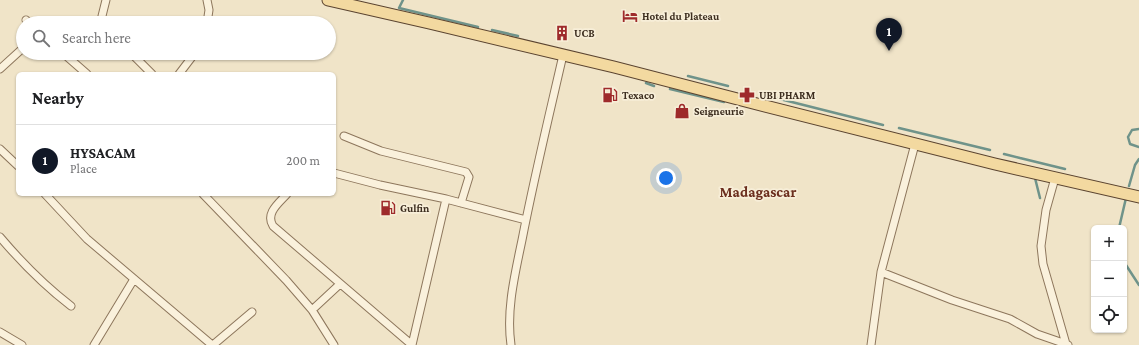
<!DOCTYPE html>
<html lang="en">
<head>
<meta charset="utf-8">
<style>
	:root { --surface:#fff; --page:#f2f2f2; --text:#202124; --muted:#757577; --line:#e0e0e0; --accent:#111827 }
	body { margin:0; font-family:"Crimson Pro",serif; background:var(--page); color:var(--text) }
	.controls { position:absolute; right:12px; bottom:12px; display:grid; overflow:hidden; border-radius:6px; box-shadow:0 1px 3px #0004 }
	.controls button { width:36px; height:36px; display:grid; place-items:center; padding:0; border:0; border-bottom:1px solid var(--line); background:var(--surface); color:var(--text); font:20px sans-serif }
	.you { position:absolute; left:666px; top:178px; width:14px; height:14px; margin:-10px; border:3px solid #fff; border-radius:50%; background:#1a73e8; box-shadow:0 0 0 6px #1a73e833 }
	.badge { display:grid; place-items:center; width:26px; height:26px; border-radius:50%; background:var(--accent); color:#fff; font-size:13px; font-weight:700 }
	.pin { position:absolute; translate:-50% -33px; filter:drop-shadow(0 1px 2px #0008) }
	.pin::after { content:''; position:absolute; top:21px; width:14px; height:12px; background:inherit; clip-path:polygon(0 0,100% 0,50% 100%) }
	.list { margin:0; padding:0; list-style:none }
	h2 { display:flex; justify-content:space-between; align-items:center; height:52px; margin:0; padding:0 16px; font-size:17px }
	h2 small { font-size:13px; font-weight:400; color:var(--muted) }
	.list li { display:grid; grid-template-columns:26px 1fr auto; gap:12px; align-items:center; box-sizing:border-box; height:72px; padding:0 16px; border-top:1px solid var(--line) }
	.list b { display:block; font-size:15px; white-space:nowrap }
	.list p { margin:0; font-size:13px; white-space:nowrap; color:var(--muted) }
	.list em { font-size:13px; font-style:normal; color:var(--muted) }
	.icon { flex:none; width:22px; height:22px; fill:none; stroke:currentColor; stroke-width:2; stroke-linecap:round; stroke-linejoin:round }
	.map { position:relative; flex:none; width:1139px; height:345px; overflow:hidden }
	.search { position:absolute; background:var(--surface); box-shadow:0 1px 3px #0004; left:16px; top:16px; width:320px; height:44px; display:flex; align-items:center; gap:10px; box-sizing:border-box; padding:0 14px; border-radius:22px; color:var(--muted); font-size:15px }
	.panel { position:absolute; background:var(--surface); box-shadow:0 1px 3px #0004; left:16px; top:72px; width:320px; height:124px; border-radius:6px }
	.map>svg:first-child { display:block }
	.lines { fill:none; stroke-linecap:round; stroke-linejoin:round }
	.stream { stroke:#6f938a; stroke-width:2.5 }
	.street-casing { stroke:#8d765c; stroke-width:9 }
	.primary-casing { stroke:#5b4430; stroke-width:13 }
	.street { stroke:#faf1dc; stroke-width:7 }
	.primary { stroke:#f3d9a0; stroke-width:11 }
	.labels { text-anchor:middle; dominant-baseline:central; stroke-width:3.5; stroke-linejoin:round; paint-order:stroke }
	.poi-label { font-size:11px; font-weight:bold; fill:#3d2e20; stroke:#f7eed8; text-anchor:start }
	.district-label { font-size:15px; font-weight:bold; fill:#6b2e1e; stroke:#f7eed8 }
</style>
</head>
<body>
<div class="map">
<svg width="1139" height="345" viewBox="0 0 1139 345">
	<rect width="100%" height="100%" fill="#f0e4c8"/>
	<g class="lines">
		<!-- stream -->
		<path class="stream" d="M403,0L399,8L478,27
			M492,30L518,36
			M688,76L728,86
			M646,83L654,86
			M670,89L724,102
			M764,95L883,125
			M899,128L990,150
			M1139,129L1132,130L1128,137L1130,144L1139,147
			M1004,154L1020,158
			M1020,158L1065,169
			M1035,178L1040,198
			M1129,186L1135,165L1139,159
			M1119,228L1126,198
			M1124,262L1139,285"/>
		<!-- street casing -->
		<g class="street-casing">
			<path id="street" d="M26,20L29,23
				M103,23L102,16L106,0
				M207,23L209,10L207,0
				M63,53L87,74
				M131,53L152,74
				M0,69L23,48
				M179,74L195,53
				M344,136L381,151L466,172L469,177L461,203
				M0,149L18,166
				M334,173L380,185L446,199L526,220
				M1055,178L1046,210L1041,246L1043,264L1066,344L1068,345
				M45,194L87,239L212,345
				M203,194L286,280L312,310L334,345
				M287,194C279,203 265,213 273,226L412,345
				M0,237C22,263 45,286 71,306
				M881,272L952,300L1010,319L1037,334L1066,344
				M312,310L340,284
				M0,332L22,345
				M94,345L134,279
				M213,345L252,312
				M412,345L446,199
				M511,345C506,310 515,274 522,240C534,178 549,116 563,55
				M871,345L881,272L915,144"/>
		</g>
		<!-- primary casing -->
		<g class="primary-casing">
			<path id="primary" d="M328,0L429,23L614,67L753,103L995,164L1139,197"/>
		</g>
		<!-- street -->
		<use href="#street" class="street"/>
		<!-- primary -->
		<use href="#primary" class="primary"/>
	</g>
	<!-- icons -->
	<defs>
		<g id="hotel-bare" transform="scale(1.2)"><path d="M-6-4.5h1.5V1H6V5H4.5V3h-9V5H-6ZM-4 0a1.8 1.8 0 1 1 3.6 0ZM.5 0V-2.5h3Q6-2.5 6 0Z" fill="#9e2a2b" stroke="#f7eed8" stroke-width="2.5" paint-order="stroke"/></g>
		<g id="building-bare" transform="scale(1.2)"><path d="M-4-6H4V6H1V3H-1V6H-4ZM-2.5-4.3h1.7v1.8h-1.7ZM.8-4.3h1.7v1.8H.8ZM-2.5-1h1.7V.8h-1.7ZM.8-1h1.7V.8H.8Z" fill="#9e2a2b" stroke="#f7eed8" stroke-width="2.5" paint-order="stroke"/></g>
		<g id="fuel-bare" transform="scale(1.2)"><path d="M-5.5-6h7V0h2V4h1.3V-2.5L3-4.5l.8-.8L6-3V5H2.5V1h-1V6h-7ZM-4.2-4.7v3.2H.2V-4.7Z" fill="#9e2a2b" stroke="#f7eed8" stroke-width="2.5" paint-order="stroke"/></g>
		<g id="pharmacy-bare" transform="scale(1.2)"><path d="M-2-6h4v4h4v4h-4v4h-4v-4h-4v-4h4Z" fill="#9e2a2b" stroke="#f7eed8" stroke-width="2.5" paint-order="stroke"/></g>
		<g id="shop-bare" transform="scale(1.2)"><path d="M-5-2.5h2.3a2.7 3.5 0 0 1 5.4 0H5L5.5 6h-11ZM-1.5-2.5h3a1.5 2.3 0 0 0-3 0Z" fill="#9e2a2b" stroke="#f7eed8" stroke-width="2.5" paint-order="stroke"/></g>
	</defs>
	<g fill-rule="evenodd">
		<use href="#hotel-bare" x="630" y="16"/>
		<use href="#building-bare" x="562" y="33"/>
		<use href="#fuel-bare" x="610" y="95"/>
		<use href="#pharmacy-bare" x="747" y="95"/>
		<use href="#shop-bare" x="682" y="111"/>
		<use href="#fuel-bare" x="388" y="208"/>
	</g>
	<g class="labels">
		<!-- poi labels -->
		<g class="poi-label">
			<text x="642" y="16">Hotel du Plateau</text>
			<text x="574" y="33">UCB</text>
			<text x="622" y="95">Texaco</text>
			<text x="759" y="95">UBI PHARM</text>
			<text x="694" y="111">Seigneurie</text>
			<text x="400" y="208">Gulfin</text>
		</g>
		<!-- district labels -->
		<g class="district-label">
			<text x="758" y="192">Madagascar</text>
		</g>
	</g>
</svg>
<div class="controls">
<button>+</button>
<button>−</button>
<button><svg class="icon" aria-label="locate" viewBox="0 0 24 24"><circle cx="12" cy="12" r="6"/><path d="M12 2v4M12 18v4M2 12h4M18 12h4"/></svg></button>
</div>
<div class="you"></div>
<div class="pin badge" style="left:889px;top:51px">1</div>
<div class="search"><svg class="icon" aria-label="search" viewBox="0 0 24 24"><circle cx="10" cy="10" r="6"/><path d="M15 15l6 6"/></svg>Search here</div>
<section class="panel">
<h2>Nearby<small></small></h2>
<ul class="list">
<li><span class="badge">1</span><div><b>HYSACAM</b><p>Place</p></div><em>200 m</em></li>
</ul>
</section>
</div>
</body>
</html>
